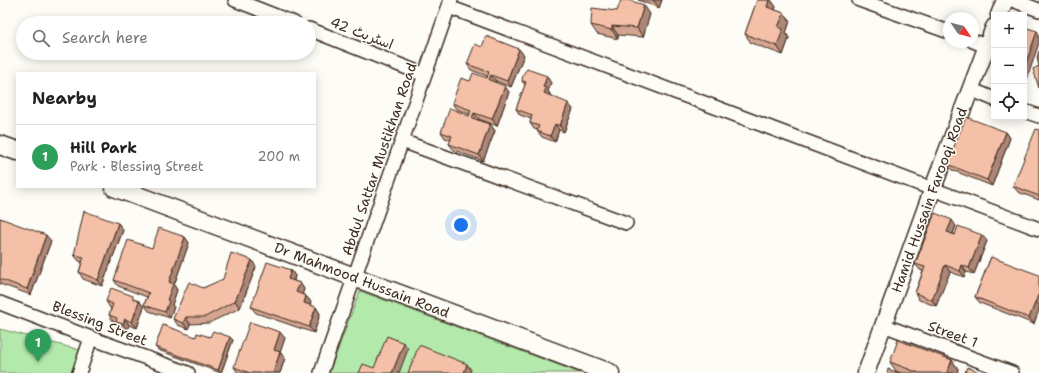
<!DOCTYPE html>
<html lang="en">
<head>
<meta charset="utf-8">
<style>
	:root { --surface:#fff; --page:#f2f2f2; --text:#222; --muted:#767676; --line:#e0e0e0; --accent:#2563eb }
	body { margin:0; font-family:"Shantell Sans","Playpen Sans Arabic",sans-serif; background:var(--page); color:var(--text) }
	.controls { position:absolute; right:12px; top:12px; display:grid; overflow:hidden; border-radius:0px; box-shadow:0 2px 10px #0003 }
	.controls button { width:36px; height:36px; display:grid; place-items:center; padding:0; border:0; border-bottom:1px solid var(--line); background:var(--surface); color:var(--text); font:20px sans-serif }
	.compass { position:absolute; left:943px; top:12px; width:36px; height:36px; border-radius:50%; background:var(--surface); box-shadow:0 2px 10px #0003; rotate:125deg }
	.you { position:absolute; left:461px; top:225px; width:14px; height:14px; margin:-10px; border:3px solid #fff; border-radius:50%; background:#1a73e8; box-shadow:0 0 0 6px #1a73e833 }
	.badge { display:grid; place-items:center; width:26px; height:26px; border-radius:50%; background:var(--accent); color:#fff; font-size:13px; font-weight:700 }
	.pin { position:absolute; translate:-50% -33px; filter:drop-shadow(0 1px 2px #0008) }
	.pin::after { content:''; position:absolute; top:21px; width:14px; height:12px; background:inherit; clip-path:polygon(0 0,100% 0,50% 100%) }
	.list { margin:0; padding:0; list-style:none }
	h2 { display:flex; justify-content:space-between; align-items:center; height:52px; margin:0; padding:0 16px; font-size:17px }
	h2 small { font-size:13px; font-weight:400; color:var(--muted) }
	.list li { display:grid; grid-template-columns:26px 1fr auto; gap:12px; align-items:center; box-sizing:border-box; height:64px; padding:0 16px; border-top:1px solid var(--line) }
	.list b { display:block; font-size:15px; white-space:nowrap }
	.list p { margin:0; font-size:13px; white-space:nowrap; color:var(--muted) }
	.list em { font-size:13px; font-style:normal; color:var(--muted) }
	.icon { flex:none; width:22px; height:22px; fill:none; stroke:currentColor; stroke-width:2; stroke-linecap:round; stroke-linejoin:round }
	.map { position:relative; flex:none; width:1039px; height:373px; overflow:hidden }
	.search { position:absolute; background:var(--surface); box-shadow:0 2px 10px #0003; left:16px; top:16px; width:300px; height:44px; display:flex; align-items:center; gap:10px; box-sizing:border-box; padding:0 14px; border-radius:22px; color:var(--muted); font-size:15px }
	.panel { position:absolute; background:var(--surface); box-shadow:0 2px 10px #0003; left:16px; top:72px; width:300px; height:116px; border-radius:0px }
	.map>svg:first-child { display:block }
	.green { fill:#b3eaac; stroke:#778a65 }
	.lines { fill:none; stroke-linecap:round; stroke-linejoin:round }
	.minor-casing { stroke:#3b2a1e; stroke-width:16 }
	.tertiary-casing { stroke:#3b2a1e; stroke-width:19 }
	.secondary-casing { stroke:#3b2a1e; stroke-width:21 }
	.minor { stroke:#fdfcf7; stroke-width:13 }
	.tertiary { stroke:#fdfcf7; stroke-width:16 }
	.secondary { stroke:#fdfcf7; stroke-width:18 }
	.wall { fill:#d3a590; stroke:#3b2a1e }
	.shaded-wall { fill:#ac8676; stroke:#3b2a1e }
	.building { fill:#f5c0a8; stroke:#3b2a1e }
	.labels { text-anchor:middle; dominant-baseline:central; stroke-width:3; stroke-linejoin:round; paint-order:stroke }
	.street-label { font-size:14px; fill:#3b2a1e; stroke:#fdfcf7 }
</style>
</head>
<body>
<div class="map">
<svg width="1039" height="373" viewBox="0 0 1039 373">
	<rect width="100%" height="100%" fill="#fdfcf7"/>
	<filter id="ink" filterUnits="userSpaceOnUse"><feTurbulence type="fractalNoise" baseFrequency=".025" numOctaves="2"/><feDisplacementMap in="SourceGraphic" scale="8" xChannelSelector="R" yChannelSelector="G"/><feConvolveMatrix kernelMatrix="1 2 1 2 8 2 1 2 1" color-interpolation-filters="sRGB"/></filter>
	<g filter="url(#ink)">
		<!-- green -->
		<path class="green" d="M360,291L580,373H329Z
			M0,329L80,350L71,373H0Z"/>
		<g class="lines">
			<!-- minor casing -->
			<g class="minor-casing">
				<path id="minor" d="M235,0L294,23
					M859,0L949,32
					M1012,0L1039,10
					M449,7L1039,229
					M309,29L425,75
					M973,41L986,46
					M970,89L994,99
					M1024,111L1039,116
					M402,141L626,223
					M0,303L91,338L188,373
					M883,325L1012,373
					M79,373L91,338
					M321,373L451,0"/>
			</g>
			<!-- tertiary casing -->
			<g class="tertiary-casing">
				<path id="tertiary" d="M999,15L1005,0
					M866,373L933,188L994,27"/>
			</g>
			<!-- secondary casing -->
			<g class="secondary-casing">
				<path id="secondary" d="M0,145L17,151
					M114,187L610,373"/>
			</g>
			<!-- minor -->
			<use href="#minor" class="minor"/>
			<!-- tertiary -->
			<use href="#tertiary" class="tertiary"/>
			<!-- secondary -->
			<use href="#secondary" class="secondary"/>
		</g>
		<!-- wall -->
		<path class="wall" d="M638,0H662L659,8Z
			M757,0H771L776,7L775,10L784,13L790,21L786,33L789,38L783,55L751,43L745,34Z
			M617,11L650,14L643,37L618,35V39L597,34L591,25Z
			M482,47L524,55L511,87L496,81L495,82L509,92L497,126L479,119L478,120L490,124L495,131L483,161L454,150L449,144L451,140L445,138L441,132L469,116V114L456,109L452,103L470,81L487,78V76L471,70L467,64Z
			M522,81L551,83L548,91L550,94V96L573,109L564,132L559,130L555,142L542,137L537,131L538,130L534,129L530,123L531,119L520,115L516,109L525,85Z
			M1039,130V200L1018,192L1013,186Z
			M1006,132L1010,138L992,186L952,170L947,164Z
			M0,218L51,241L31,295L0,284Z
			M118,223L123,230L102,286L83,279L79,272L82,262L79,261L74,255Z
			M956,226L953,234L987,241L974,274L966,272L964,277L950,272L936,306L919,300L915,293L923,271L920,270L915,264Z
			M185,237L189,243L174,285L177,290L172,305L174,307L170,318L149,311L144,305L147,297L118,286L114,280L152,248Z
			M991,257L1034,324L980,303L975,297Z
			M256,267L240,308L209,323L190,324L188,329L178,325L173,319L203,288Z
			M291,270L295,276L294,281L300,283L304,289L302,294L306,296L311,302L310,305L316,307L320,314L314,333L256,313L251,307Z
			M136,300L139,301L144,307L137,328L129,325L127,330L120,328L116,322L113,321L109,315L111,308H110L106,301Z
			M196,337H210L233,340L221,373L158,350L155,347Z
			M285,338L280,352L285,358L280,373H238L234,367Z
			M952,360L958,369L957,373H901L896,371L890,362Z"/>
		<!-- shaded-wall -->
		<path class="shaded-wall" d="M653,0H662L659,8Z
			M769,0H771L776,7L773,16L767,7Z
			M644,5L650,14L643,37L637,28Z
			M784,13L790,21L786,33L789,38L783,55L777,46L778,27Z
			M612,26L618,35V39L612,30Z
			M1037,31L1039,34V43L1024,88V69Z
			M519,49L524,55L511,87L507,81Z
			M491,75L496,81L494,86L489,80Z
			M547,76L551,83L548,91L550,94L548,100L544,93L543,87Z
			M505,86L509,92L497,126L492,119Z
			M568,103L573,109L564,132L560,126Z
			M474,113L479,119L477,124L472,118Z
			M490,124L495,131L483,161L479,155Z
			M555,124L559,130L555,142L550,136Z
			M1006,132L1010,138L992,186L987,180Z
			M952,220L956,226L951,238L947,232Z
			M118,223L123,230L102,286L98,280Z
			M46,235L51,241L31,295L27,289Z
			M982,235L987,241L974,274L969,268Z
			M185,237L189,243L174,285L177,290L172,305L174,307L170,318L165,312L167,300L169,282Z
			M252,260L256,267L240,308L235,301Z
			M945,265L950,272L936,306L932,300Z
			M962,265L966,272L964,277L960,271Z
			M291,270L295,276L292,285L288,279Z
			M300,283L304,289L301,299L296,292Z
			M1039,293V310L1034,324L1029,318Z
			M306,296L311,302L308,310L304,303Z
			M139,301L144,307L137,328L132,322Z
			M316,307L320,314L314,333L309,327Z
			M186,317L190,324L188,329L183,323Z
			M125,319L129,325L127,330L123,324Z
			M280,332L285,338L279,356L274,350Z
			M230,337L233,340L221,373L218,370Z
			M404,343L408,349L399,373H392Z
			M280,352L285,358L280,373H273Z
			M952,360L958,369L957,373H947Z
			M467,364L471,370L470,373H464Z"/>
		<!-- building -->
		<path class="building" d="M621,0H628L644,5L637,28L612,26V30L591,25L592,8L617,11Z
			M757,0H769L767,7L784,13L778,27L783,29L777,46L745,34Z
			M1024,27L1037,31L1024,69Z
			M486,36L519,49L507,81L491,75L489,80L505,86L492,119L474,113L472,118L490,124L479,155L449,144L452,136L441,132L450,108L469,116L471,110L452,103L461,78L470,81L473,73L487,78L489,72L467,64L475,44L482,47Z
			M1039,51V66L1037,58Z
			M1039,66V88L1033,69Z
			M527,69L547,76L543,87L546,88L544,93L568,103L560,126L555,124L550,136L537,131L539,126L530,123L532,115L516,109L526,82L522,81L523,74Z
			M994,72V80L992,79Z
			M966,117L1006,132L987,180L947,164Z
			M1036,129L1039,130V196L1013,186Z
			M84,211L118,223L98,280L79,272L84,257L74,255Z
			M935,213L952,220L947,232L955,235L958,226L982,235L969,268L962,265L960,271L945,265L932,300L915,293L925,267L915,264Z
			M0,218L46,235L27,289L0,279Z
			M159,228L185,237L169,282L173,284L167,300L169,301L165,312L144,305L149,293L114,280L128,240L152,248Z
			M231,253L252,260L235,301L205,317H186L183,323L173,319L189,282L203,288L223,279Z
			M991,257L1039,275V293L1029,318L975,297Z
			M267,262L291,270L288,279L300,283L296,292L306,296L304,303L316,307L309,327L251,307Z
			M111,288L133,296V299L139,301L132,322L125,319L123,324L116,322L117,318L109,315L113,304L106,301Z
			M250,322L280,332L274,350L280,352L273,373H250L234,367Z
			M163,325L196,337L197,333L210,337L213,331L230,337L218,370L155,347Z
			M387,336L404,343L392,373H359L363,364L374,368Z
			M898,340L952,360L947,373H919L890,362Z
			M419,345L467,364L464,373H408Z
			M967,367L981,373H965Z
			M888,369L900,373H887Z"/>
	</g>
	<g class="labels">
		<!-- street labels -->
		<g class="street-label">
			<text transform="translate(362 33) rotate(21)">اسٹریٹ 42</text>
			<text transform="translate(379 159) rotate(-71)">Abdul Sattar Mustikhan Road</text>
			<text transform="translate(929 200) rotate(-70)">Hamid Hussain Farooqi Road</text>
			<text transform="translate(362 280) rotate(21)">Dr Mahmood Hussain Road</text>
			<text transform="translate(100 323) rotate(21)">Blessing Street</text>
			<text transform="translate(953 334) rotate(20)">Street 1</text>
		</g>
	</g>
</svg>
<div class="controls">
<button>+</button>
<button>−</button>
<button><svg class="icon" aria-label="locate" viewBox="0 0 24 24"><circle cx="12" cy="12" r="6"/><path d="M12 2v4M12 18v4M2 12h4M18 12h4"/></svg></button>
</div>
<svg class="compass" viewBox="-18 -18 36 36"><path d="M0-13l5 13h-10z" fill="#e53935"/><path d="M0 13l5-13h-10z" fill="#767676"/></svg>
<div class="you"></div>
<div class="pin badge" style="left:38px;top:362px;background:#2e9e5b">1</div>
<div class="search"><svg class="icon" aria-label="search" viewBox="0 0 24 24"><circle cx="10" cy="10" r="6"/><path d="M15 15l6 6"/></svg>Search here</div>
<section class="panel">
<h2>Nearby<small></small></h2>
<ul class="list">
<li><span class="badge" style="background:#2e9e5b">1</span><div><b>Hill Park</b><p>Park · Blessing Street</p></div><em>200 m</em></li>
</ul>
</section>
</div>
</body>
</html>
